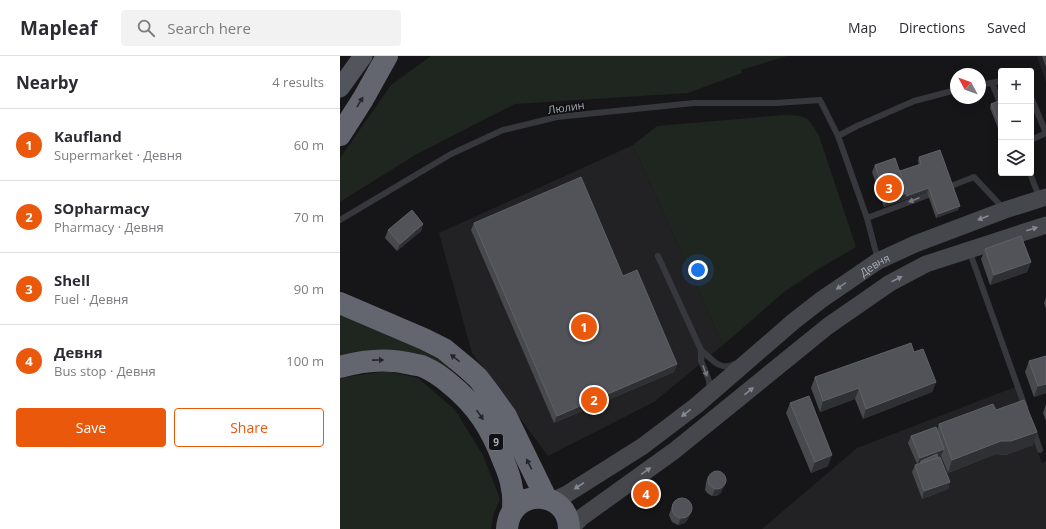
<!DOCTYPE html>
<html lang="en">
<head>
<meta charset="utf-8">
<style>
	:root { --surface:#fff; --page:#f2f2f3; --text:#2b2b33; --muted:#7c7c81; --line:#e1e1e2; --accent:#ea580c }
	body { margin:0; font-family:"Open Sans",sans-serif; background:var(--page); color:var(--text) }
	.controls { position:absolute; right:12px; top:12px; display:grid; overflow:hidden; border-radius:4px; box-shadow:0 2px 10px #0003 }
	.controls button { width:36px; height:36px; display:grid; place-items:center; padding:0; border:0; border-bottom:1px solid var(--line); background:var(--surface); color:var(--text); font:20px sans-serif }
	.compass { position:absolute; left:610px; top:12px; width:36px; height:36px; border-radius:50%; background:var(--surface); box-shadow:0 2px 10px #0003; rotate:311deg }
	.you { position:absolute; left:358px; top:214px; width:14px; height:14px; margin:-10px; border:3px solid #fff; border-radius:50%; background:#1a73e8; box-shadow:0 0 0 6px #1a73e833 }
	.badge { display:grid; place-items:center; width:26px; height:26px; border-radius:50%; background:var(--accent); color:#fff; font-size:13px; font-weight:700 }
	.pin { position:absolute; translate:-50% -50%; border:2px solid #fff; box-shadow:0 1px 4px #0006 }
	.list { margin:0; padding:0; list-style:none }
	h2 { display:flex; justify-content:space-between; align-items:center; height:52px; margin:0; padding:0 16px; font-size:17px }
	h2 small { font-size:13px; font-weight:400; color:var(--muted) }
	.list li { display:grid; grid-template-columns:26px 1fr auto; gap:12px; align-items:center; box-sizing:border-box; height:72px; padding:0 16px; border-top:1px solid var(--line) }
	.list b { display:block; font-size:15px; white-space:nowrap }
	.list p { margin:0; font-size:13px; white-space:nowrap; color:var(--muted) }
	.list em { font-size:13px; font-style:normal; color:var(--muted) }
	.actions { display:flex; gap:8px; padding:12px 16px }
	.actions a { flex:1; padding:9px 0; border:1px solid var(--accent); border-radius:4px; text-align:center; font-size:14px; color:var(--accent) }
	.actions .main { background:var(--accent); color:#fff }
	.icon { flex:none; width:22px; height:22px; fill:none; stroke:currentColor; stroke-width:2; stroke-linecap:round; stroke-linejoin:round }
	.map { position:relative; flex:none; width:706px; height:473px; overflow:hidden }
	header { display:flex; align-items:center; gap:24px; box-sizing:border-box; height:56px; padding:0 20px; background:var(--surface); border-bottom:1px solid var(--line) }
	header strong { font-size:19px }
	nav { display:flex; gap:22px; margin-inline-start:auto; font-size:14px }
	.search { width:280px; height:36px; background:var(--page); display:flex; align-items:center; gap:10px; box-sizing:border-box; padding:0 14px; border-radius:4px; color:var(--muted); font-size:15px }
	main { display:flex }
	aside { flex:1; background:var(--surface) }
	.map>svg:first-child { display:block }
	.built { fill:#222225 }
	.green { fill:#1e261f }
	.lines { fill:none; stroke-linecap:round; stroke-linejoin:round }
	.lane { stroke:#37383d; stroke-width:6 }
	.secondary { stroke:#45474d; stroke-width:17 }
	.primary { stroke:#53555c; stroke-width:19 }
	.highway { stroke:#63666e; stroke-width:22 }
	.wall { fill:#47494d }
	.shaded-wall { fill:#2f3033 }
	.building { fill:#525359; stroke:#5f6168 }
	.oneway { fill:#26262a }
	.oneway2 { fill:#757881 }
	.oneway3 { fill:#858993 }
	.labels { text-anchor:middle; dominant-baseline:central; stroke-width:3.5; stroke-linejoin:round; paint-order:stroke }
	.shield { fill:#111113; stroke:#7b7e86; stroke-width:1 }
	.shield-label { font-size:10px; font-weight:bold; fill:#a8adb8 }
	.street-label { font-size:11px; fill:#a8adb8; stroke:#111113 }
</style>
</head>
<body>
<header>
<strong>Mapleaf</strong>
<div class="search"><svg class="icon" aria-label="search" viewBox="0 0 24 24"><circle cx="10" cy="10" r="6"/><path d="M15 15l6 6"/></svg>Search here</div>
<nav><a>Map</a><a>Directions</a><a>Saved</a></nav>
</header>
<main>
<aside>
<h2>Nearby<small>4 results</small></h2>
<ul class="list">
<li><span class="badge">1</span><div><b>Kaufland</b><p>Supermarket · Девня</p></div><em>60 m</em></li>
<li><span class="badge">2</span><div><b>SOpharmacy</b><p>Pharmacy · Девня</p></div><em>70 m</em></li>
<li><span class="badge">3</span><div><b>Shell</b><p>Fuel · Девня</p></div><em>90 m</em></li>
<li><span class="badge">4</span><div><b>Девня</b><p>Bus stop · Девня</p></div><em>100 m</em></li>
</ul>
<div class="actions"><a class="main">Save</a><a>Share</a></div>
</aside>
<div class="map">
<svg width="706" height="473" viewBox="0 0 706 473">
	<rect width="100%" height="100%" fill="#161618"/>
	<!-- built -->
	<path class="built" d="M697,0H706V26Z
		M293,89L383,289L314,346L208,400L132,297L99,177Z
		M675,331L702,407L706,405V473H422L517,392Z"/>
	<!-- green -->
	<path class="green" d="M91,0H447L401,14L402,17L348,37L175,48L75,99L0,146V102L51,29Z
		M443,59C467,60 467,59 479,80L516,191L480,212L444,236L383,289L293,89L317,70Z
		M0,256L83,291L111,310L107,317L0,300Z
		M46,315L78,322L115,354L143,399L160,443L153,460L151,473H0V322Z"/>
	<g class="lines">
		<!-- lane -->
		<path class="lane" d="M652,27L660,47
			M640,29L661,25
			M691,41L706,77L691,84
			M498,80L517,70L574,45L616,34
			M690,117L699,141
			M606,132L634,121L664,153
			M0,164L111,98L163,74L217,61L354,47H436L480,44L498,80L527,162
			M629,194L685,351
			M318,200L361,294V305L365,314L369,325L370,335
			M538,204L527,162L596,136
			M361,294C371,302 380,316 394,308
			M693,373L700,394"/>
		<!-- secondary -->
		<g class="secondary">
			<path id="s1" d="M212,445L227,438L303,390L357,349L454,265L481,244L538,205L575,188L665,154L706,141"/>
			<path d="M232,473L235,468L242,461L334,395L488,270L550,227L586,208L706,169"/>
		</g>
		<!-- primary -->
		<path class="primary" d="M0,32L23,0"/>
		<!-- highway -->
		<path class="highway" d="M0,79L23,43L47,0
			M0,247L84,283L104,293L127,312L138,322L148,335L166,360L206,442
			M0,311C24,304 48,302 72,308C76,309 81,309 84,311C93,315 102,321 110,328C136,349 151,372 163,404C167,413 171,423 172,433C174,440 173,447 173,454
			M167,473C170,430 229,433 229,473"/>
	</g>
	<!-- wall -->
	<path class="wall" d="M702,0H706V11Z
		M661,44V80L650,52L651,48Z
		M579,101L618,154L596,162L587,136L544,151L532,116L535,109L560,115L579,109L578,105Z
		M134,167L283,220L337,308L334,316L214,367L131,174Z
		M83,168L81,175L57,195L45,182L48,174Z
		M645,193L691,206L687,216L650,229L641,203Z
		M706,241V253L704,247Z
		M574,296L596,326L592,336L523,363L515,343L480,356L471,332L475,321Z
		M689,305L706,337L694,341L685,316Z
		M450,347L488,410L471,417L446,357Z
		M706,348V365L703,357Z
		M656,354L693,389L666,399L656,398L608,417L601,400L598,401L610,426L608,433L582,443L572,416L575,409L577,408L568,387L571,380L597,374L599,368Z
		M368,420L381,437L376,440H372L367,437L365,434L366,427Z
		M334,445L349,461L345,467L338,469L332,466L329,459Z"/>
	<!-- shaded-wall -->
	<path class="shaded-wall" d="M589,132L587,136L544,151L547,144L567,137Z
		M620,150L618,154L596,162L598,158Z
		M83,168L81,175L57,195L60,188Z
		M691,206L687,216L650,229L654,219Z
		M337,308L334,316L214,367L217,360Z
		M596,326L592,336L523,363L526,353Z
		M706,328V337L694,341L698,330Z
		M519,332L515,343L480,356L483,345Z
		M697,376L693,389L666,399L656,398L608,417L612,404L661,385Z
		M604,393L601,400L582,408L581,405L579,408L577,409L580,402Z
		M492,399L488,410L471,417L475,406Z
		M387,424L381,437L376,440H372L375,433Z
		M610,426L608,433L582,443L584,435Z
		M352,454L349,461L345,467L338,469L341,462Z"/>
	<!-- building -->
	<path class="building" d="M661,44V73L651,48Z
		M691,70L693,75L691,76Z
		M600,94L620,150L598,158L589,132L566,140L567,137L560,115L581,108L579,101Z
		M555,102L567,137L547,144L535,109Z
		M241,121L283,220L297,214L337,308L217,360L134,167Z
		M72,154L83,168L60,188L48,174Z
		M681,180L691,206L654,219L645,193Z
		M571,287L574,296L583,293L596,326L526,353L519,332L483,345L475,321Z
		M706,300V328L698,330L689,305Z
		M469,340L492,399L475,406L450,347Z
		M684,344L697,376L671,385H661L612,404L599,368L653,348L656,354Z
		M596,371L604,393L580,402L571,380Z
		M597,398L598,402L581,407V405Z
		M600,401L610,426L584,435L575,409Z
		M368 424a9 9 0 1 1 18 0a9 9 0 1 1-18 0Z
		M332 452a10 10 0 1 1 20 0a10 10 0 1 1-20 0Z"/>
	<!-- one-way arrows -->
	<defs><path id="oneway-solid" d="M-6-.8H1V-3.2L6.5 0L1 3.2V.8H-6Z"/></defs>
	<g class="oneway">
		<use href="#oneway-solid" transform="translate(20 46) rotate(-59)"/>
		<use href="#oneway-solid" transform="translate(115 302) rotate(-142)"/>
		<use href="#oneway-solid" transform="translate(38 304) rotate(-1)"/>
		<use href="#oneway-solid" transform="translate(140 359) rotate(55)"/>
		<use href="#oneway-solid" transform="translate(189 408) rotate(-116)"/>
	</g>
	<g class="oneway2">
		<use href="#oneway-solid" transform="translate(574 144) rotate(159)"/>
		<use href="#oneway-solid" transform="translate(365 315) rotate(69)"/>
	</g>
	<g class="oneway3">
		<use href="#oneway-solid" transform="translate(643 162) rotate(159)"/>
		<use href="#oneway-solid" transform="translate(692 173) rotate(-18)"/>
		<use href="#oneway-solid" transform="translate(557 223) rotate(-27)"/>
		<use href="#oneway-solid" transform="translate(501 230) rotate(146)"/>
		<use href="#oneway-solid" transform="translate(409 335) rotate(-39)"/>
		<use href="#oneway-solid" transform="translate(346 357) rotate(143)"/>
		<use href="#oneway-solid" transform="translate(306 415) rotate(-35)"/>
		<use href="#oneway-solid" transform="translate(239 430) rotate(147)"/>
	</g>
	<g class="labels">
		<!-- shield labels -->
		<rect class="shield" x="149" y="378" width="14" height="16" rx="3"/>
		<g class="shield-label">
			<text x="156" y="386">9</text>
		</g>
		<!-- street labels -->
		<g class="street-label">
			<text transform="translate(226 51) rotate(-8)">Люлин</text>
			<text stroke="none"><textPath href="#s1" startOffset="401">Девня</textPath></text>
		</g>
	</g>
</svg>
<div class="controls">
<button>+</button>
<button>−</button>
<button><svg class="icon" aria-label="layers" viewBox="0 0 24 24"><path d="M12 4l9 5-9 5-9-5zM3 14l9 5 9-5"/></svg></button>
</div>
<svg class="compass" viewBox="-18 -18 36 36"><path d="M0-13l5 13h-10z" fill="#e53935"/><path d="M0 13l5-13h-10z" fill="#7c7c81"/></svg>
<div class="you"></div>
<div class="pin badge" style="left:244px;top:271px">1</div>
<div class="pin badge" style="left:254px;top:344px">2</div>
<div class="pin badge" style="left:549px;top:132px">3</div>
<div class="pin badge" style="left:306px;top:438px">4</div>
</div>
</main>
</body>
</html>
